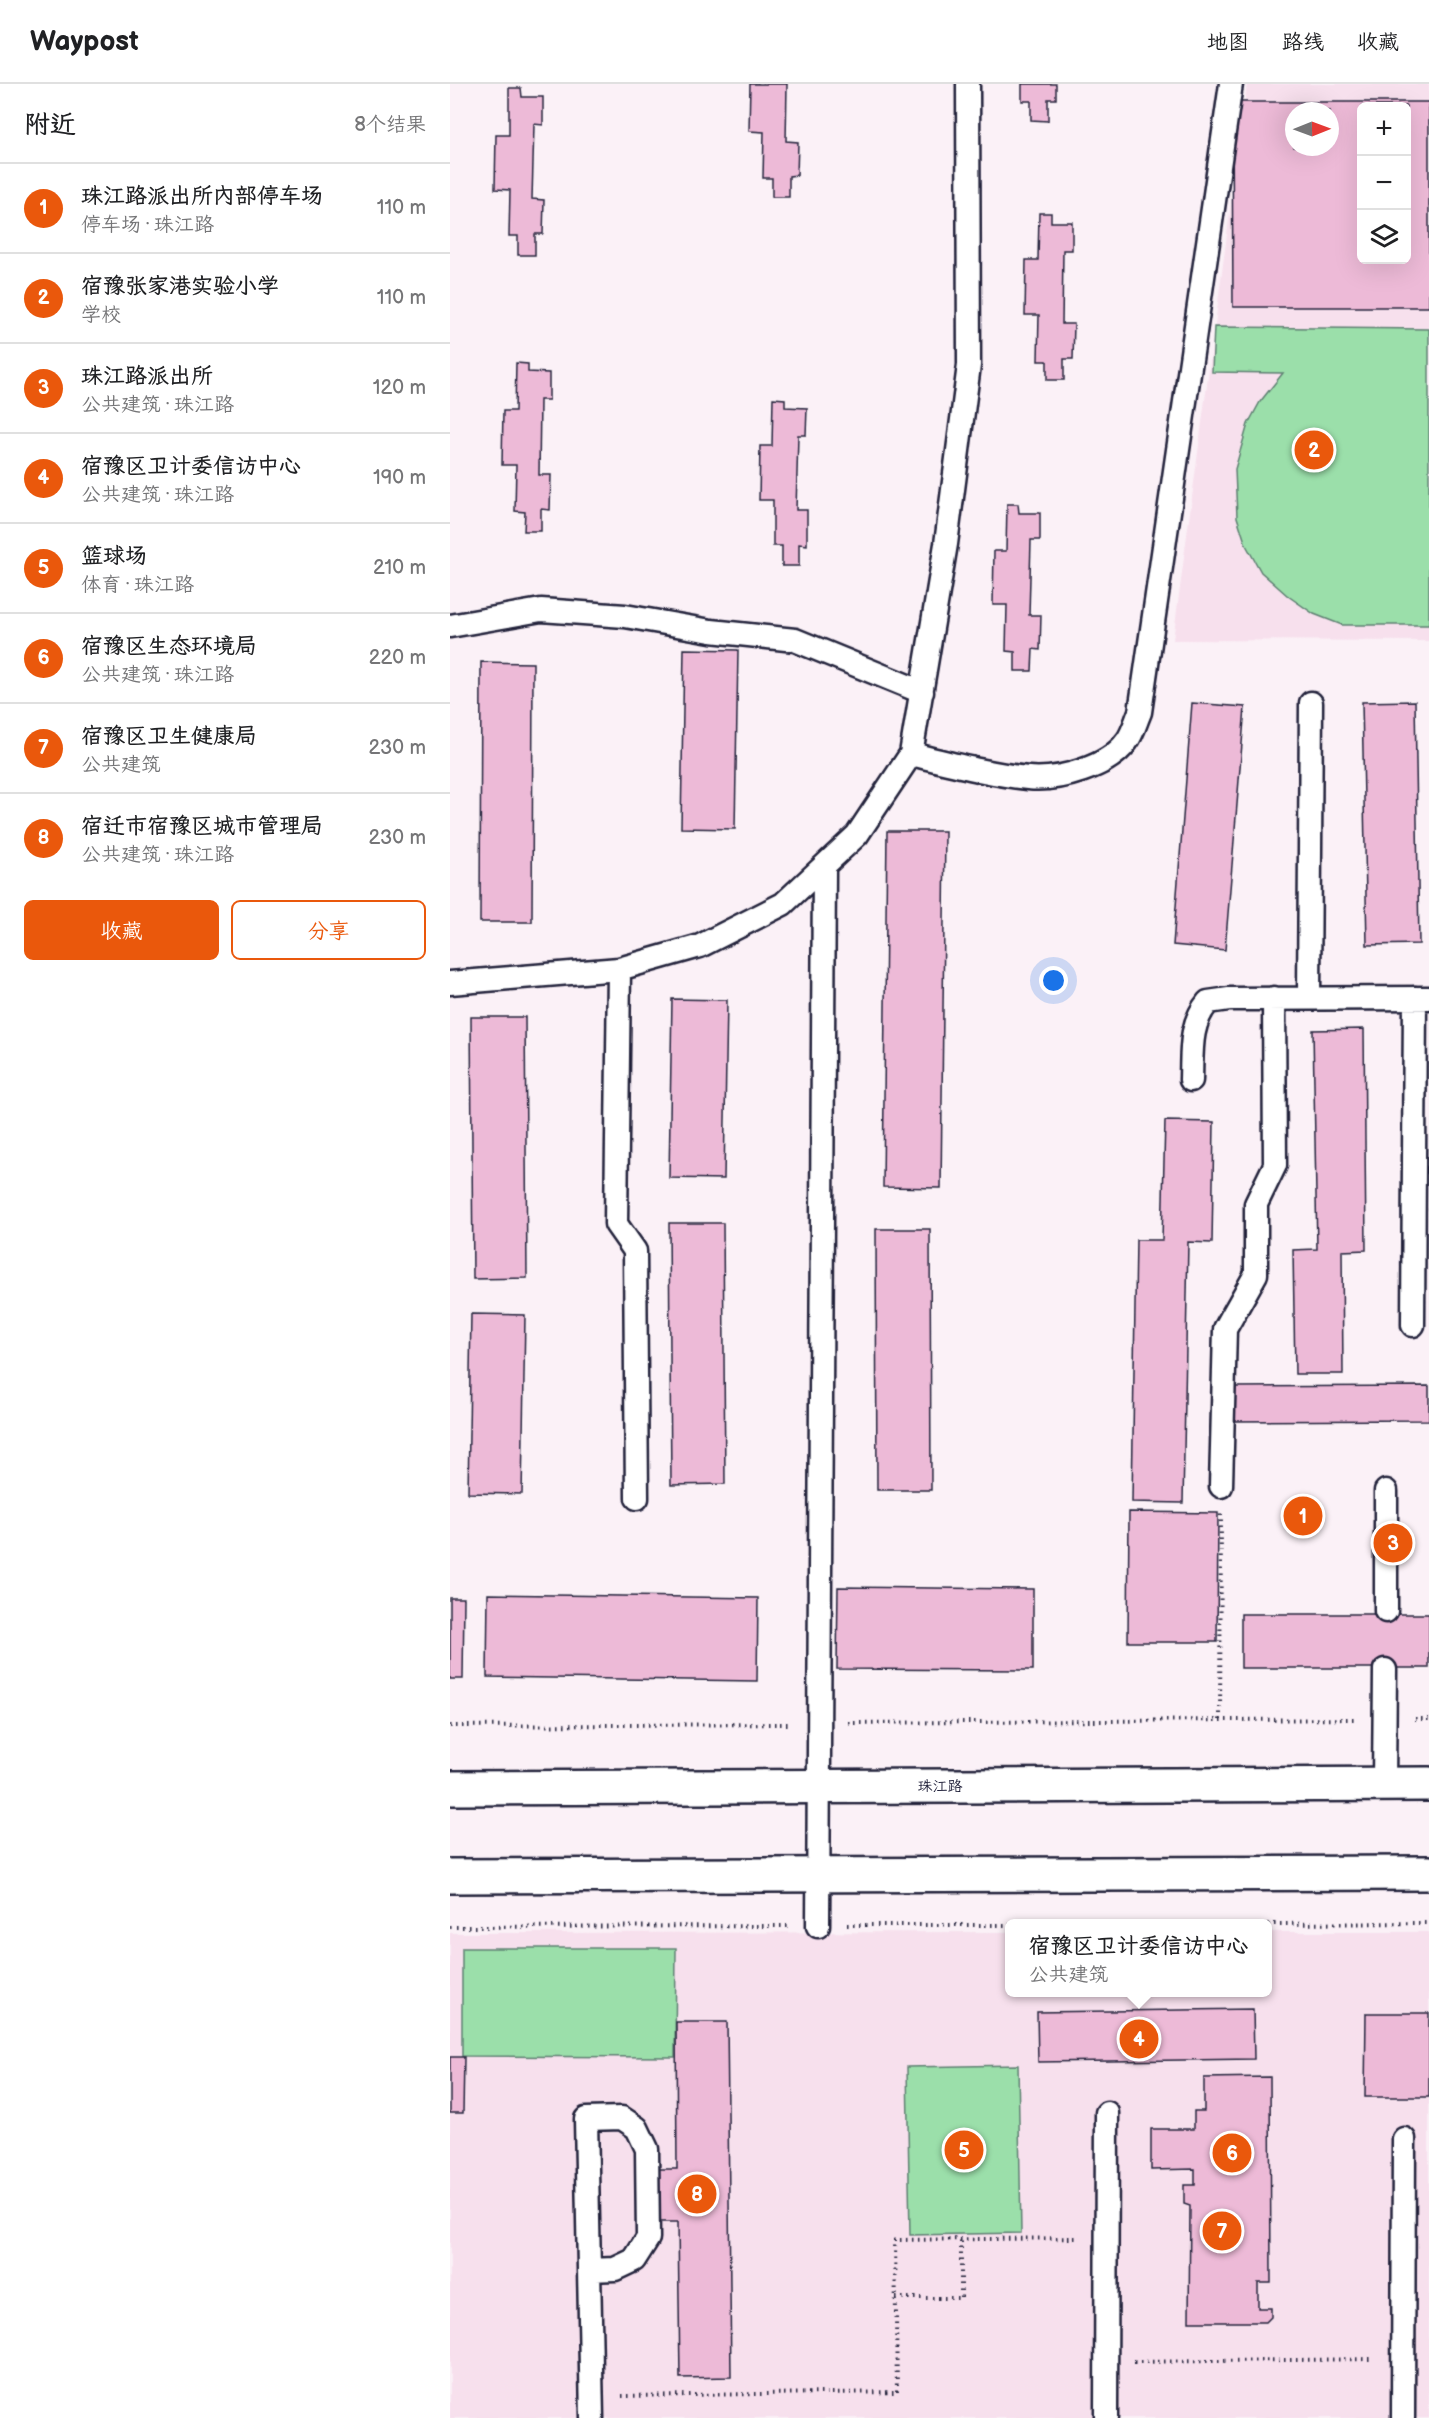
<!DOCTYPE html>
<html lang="zh">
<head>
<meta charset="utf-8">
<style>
	:root { --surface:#fff; --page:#f6f6f6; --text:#202124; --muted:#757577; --line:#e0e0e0; --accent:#ea580c }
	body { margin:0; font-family:"Balsamiq Sans","LXGW WenKai TC",sans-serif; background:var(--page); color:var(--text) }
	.controls { position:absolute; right:18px; top:18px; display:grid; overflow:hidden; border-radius:9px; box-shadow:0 6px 24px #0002 }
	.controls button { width:54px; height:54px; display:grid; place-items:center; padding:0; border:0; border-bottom:2px solid var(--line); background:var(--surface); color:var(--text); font:30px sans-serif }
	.compass { position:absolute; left:835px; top:18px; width:54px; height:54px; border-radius:50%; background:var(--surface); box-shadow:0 6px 24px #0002; rotate:89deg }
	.you { position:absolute; left:604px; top:897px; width:21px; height:21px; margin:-15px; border:4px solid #fff; border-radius:50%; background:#1a73e8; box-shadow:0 0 0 9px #1a73e833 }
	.badge { display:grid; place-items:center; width:39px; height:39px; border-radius:50%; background:var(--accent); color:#fff; font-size:20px; font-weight:700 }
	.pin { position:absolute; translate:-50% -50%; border:3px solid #fff; box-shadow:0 2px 6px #0006 }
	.popup { position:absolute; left:555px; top:1835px; width:267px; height:78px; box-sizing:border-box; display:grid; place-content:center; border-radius:9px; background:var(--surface); filter:drop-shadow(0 2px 4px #0005); font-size:20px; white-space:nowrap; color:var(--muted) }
	.popup b { font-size:22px; color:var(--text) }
	.popup::after { content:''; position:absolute; left:50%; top:100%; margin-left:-12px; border:12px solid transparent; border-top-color:var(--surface) }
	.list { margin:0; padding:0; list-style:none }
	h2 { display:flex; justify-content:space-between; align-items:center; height:78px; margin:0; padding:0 24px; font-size:26px }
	h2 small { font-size:20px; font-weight:400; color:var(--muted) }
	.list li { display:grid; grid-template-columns:39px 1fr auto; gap:18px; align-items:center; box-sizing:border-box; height:90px; padding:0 24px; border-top:2px solid var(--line) }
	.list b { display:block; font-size:22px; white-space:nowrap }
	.list p { margin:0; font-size:20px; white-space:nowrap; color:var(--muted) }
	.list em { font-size:20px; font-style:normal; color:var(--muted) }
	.actions { display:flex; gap:12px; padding:18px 24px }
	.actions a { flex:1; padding:14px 0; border:2px solid var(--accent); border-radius:9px; text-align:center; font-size:21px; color:var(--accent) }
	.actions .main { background:var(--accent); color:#fff }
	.icon { flex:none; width:33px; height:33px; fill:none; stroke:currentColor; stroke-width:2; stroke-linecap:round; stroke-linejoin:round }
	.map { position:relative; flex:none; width:979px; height:2334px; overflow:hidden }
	header { display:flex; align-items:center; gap:36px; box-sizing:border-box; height:84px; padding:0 30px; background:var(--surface); border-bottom:2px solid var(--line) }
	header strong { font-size:28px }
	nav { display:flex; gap:33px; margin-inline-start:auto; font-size:21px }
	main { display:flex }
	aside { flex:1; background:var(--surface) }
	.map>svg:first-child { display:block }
	.built { fill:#f7e0ed; fill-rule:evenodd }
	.green { fill:#9bdfaa; stroke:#5e8072; stroke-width:1.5 }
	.building { fill:#edbad7; stroke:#22223b; stroke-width:1.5; fill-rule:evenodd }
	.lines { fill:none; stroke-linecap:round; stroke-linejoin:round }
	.lane-casing { stroke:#22223b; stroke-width:27 }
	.secondary-casing { stroke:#22223b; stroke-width:38 }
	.path { stroke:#22223b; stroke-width:4; stroke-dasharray:1.5 4.5; stroke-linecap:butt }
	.lane { stroke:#fff; stroke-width:22 }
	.secondary { stroke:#fff; stroke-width:33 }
	.labels { text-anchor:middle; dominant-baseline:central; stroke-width:6; stroke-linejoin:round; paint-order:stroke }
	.street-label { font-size:15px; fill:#22223b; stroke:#fff }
</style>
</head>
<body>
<header>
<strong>Waypost</strong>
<nav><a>地图</a><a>路线</a><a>收藏</a></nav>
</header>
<main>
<aside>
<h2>附近<small>8个结果</small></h2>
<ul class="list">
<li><span class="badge">1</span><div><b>珠江路派出所内部停车场</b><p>停车场 · 珠江路</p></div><em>110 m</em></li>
<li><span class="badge">2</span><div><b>宿豫张家港实验小学</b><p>学校</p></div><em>110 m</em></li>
<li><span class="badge">3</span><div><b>珠江路派出所</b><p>公共建筑 · 珠江路</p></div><em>120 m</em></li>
<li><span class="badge">4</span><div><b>宿豫区卫计委信访中心</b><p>公共建筑 · 珠江路</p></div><em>190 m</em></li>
<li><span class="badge">5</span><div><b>篮球场</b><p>体育 · 珠江路</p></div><em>210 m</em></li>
<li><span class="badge">6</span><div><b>宿豫区生态环境局</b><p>公共建筑 · 珠江路</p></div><em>220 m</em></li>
<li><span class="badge">7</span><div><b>宿豫区卫生健康局</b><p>公共建筑</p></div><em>230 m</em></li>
<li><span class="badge">8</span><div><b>宿迁市宿豫区城市管理局</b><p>公共建筑 · 珠江路</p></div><em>230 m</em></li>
</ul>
<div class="actions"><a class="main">收藏</a><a>分享</a></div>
</aside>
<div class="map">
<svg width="979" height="2334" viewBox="0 0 979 2334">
	<rect width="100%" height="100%" fill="#fbf1f7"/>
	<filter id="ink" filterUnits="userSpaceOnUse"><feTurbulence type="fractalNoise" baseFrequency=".0167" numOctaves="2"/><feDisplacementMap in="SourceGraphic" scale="12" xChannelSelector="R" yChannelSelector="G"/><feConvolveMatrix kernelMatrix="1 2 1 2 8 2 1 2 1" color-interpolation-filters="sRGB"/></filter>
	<g filter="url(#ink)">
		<!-- built -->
		<path class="built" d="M797,0H979V557L723,556ZM912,22H956V176H912ZM844,27H880V63H844Z
			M560,1848V1908H818V1848H979V2334H0V1849Z"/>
		<!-- green -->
		<path class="green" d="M764,243L979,245V541H892L864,530L838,512L811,488L796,461L787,433L785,385L798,340L810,318L833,289L762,288Z
			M12,1864H226L225,1973L12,1972Z
			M568,1981L571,2149L460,2151L457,1983Z"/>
		<!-- building -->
		<path class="building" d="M300,0H337L336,57L348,58L347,91L339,92V113H322V94H313L314,48L299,47Z
			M572,0H606V15H598V37L581,36V17H572Z
			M59,4H71L72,13H93V41L84,40L82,115L94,116L93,150H85V171H68V152H59L60,106L45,105L46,51H59Z
			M782,18H979V223H783ZM912,22H956V176H912ZM844,27H880V63H844Z
			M589,129H601V138H622V166H613L612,240H624L623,275H614V296H597V277H588L589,231H575L576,176H588Z
			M66,279L78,280V288L99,289V316H90L89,391H101L100,426L91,425V447H74L75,428L65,427L66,381H52L53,327H65Z
			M323,314L335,315V323L357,324L356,351H348L346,426H357V461L349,460V482H332V462H323V416H309L310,362H322Z
			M557,420H568L569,429H590V456H581L579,531H591L590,566L583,565L582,587H565V568L556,567L557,521H543L544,467H556Z
			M234,565L288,566L285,745L231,744Z
			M31,578L83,579L82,838H30Z
			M965,617L969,860L917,861L912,618Z
			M742,619L795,623L775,866L723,861Z
			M437,747H495L491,1104L433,1103Z
			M222,915L277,916L274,1095L219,1094Z
			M21,933H75L77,1194L23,1195Z
			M914,945L916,1166L892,1167L893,1290H845L843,1166L867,1165L863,946Z
			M715,1037L764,1038L762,1159L738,1158L733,1419L682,1418L686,1156H712Z
			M219,1139H273L275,1400L221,1401Z
			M426,1145H480L481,1406H427Z
			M21,1230L75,1231L72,1410L18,1409Z
			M979,1302V1336L784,1337V1303Z
			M679,1428L768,1429L767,1558H678Z
			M388,1503L583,1505V1586L387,1585Z
			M38,1510L308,1514L307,1597L37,1593Z
			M0,1514H14L13,1595H0Z
			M791,1530H979V1584H791Z
			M803,1925L804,1975L588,1978L587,1928Z
			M916,1929H979V2013H915Z
			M226,1938H277L281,2293L230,2294L228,2138H205L204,2085H227Z
			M0,1973H14L13,2029H0Z
			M820,1993L821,2199H808V2224H821V2233L816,2238H739L740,2122L734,2120V2101H745V2085L701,2086V2045H744V2027H754V1994Z"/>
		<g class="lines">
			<!-- lane casing -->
			<g class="lane-casing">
				<path id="lane" d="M0,542L91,526L175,532L261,547L345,556L472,608
					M461,670C499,679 539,690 578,694C609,697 659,683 677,657C683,649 686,637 690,628L781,0
					M169,885L166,1140L185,1167L187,1414
					M0,899L169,885L250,862L333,820L407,751L461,670L496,460L519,281L518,0
					M859,914L861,619
					M741,996C742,967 739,941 758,918L779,915L979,914
					M963,1241L965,914
					M771,1402L775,1245L806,1190V1120L825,1081L824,914
					M936,1407V1527
					M934,1700L935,1586
					M368,1842L374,782
					M139,2186L165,2185L184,2176L198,2154L197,2065L187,2044L172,2034L136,2035L142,2334
					M656,2334L657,2029
					M953,2334L954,2055"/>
			</g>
			<!-- secondary casing -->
			<g class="secondary-casing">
				<path id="secondary" d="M0,1704L979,1700
					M0,1792L979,1789"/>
			</g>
			<!-- path -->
			<path class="path" d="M965,1635H979
				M770,1636L771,1430
				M398,1639L906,1635
				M0,1642L339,1640
				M818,1840L979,1839
				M397,1841H560
				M0,1843L338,1842
				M446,2214H511V2156
				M684,2278L923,2275
				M172,2312L447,2308L445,2156L629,2154"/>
			<!-- lane -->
			<use href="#lane" class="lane"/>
			<!-- secondary -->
			<use href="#secondary" class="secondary"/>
		</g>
	</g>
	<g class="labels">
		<!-- street labels -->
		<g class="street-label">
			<text x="490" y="1702">珠江路</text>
		</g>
	</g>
</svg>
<div class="controls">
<button>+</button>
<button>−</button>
<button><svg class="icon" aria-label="layers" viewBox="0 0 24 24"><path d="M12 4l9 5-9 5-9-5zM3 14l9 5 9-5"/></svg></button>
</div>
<svg class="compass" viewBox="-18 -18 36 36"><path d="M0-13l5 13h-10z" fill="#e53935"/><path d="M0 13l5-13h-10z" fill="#757577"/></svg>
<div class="you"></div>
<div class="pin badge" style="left:853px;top:1432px">1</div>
<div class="pin badge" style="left:864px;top:366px">2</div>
<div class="pin badge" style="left:943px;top:1459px">3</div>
<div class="pin badge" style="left:689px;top:1955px">4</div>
<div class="popup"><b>宿豫区卫计委信访中心</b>公共建筑</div>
<div class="pin badge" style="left:514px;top:2066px">5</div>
<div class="pin badge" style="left:782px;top:2069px">6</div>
<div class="pin badge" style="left:772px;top:2147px">7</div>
<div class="pin badge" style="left:247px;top:2110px">8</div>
</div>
</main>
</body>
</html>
